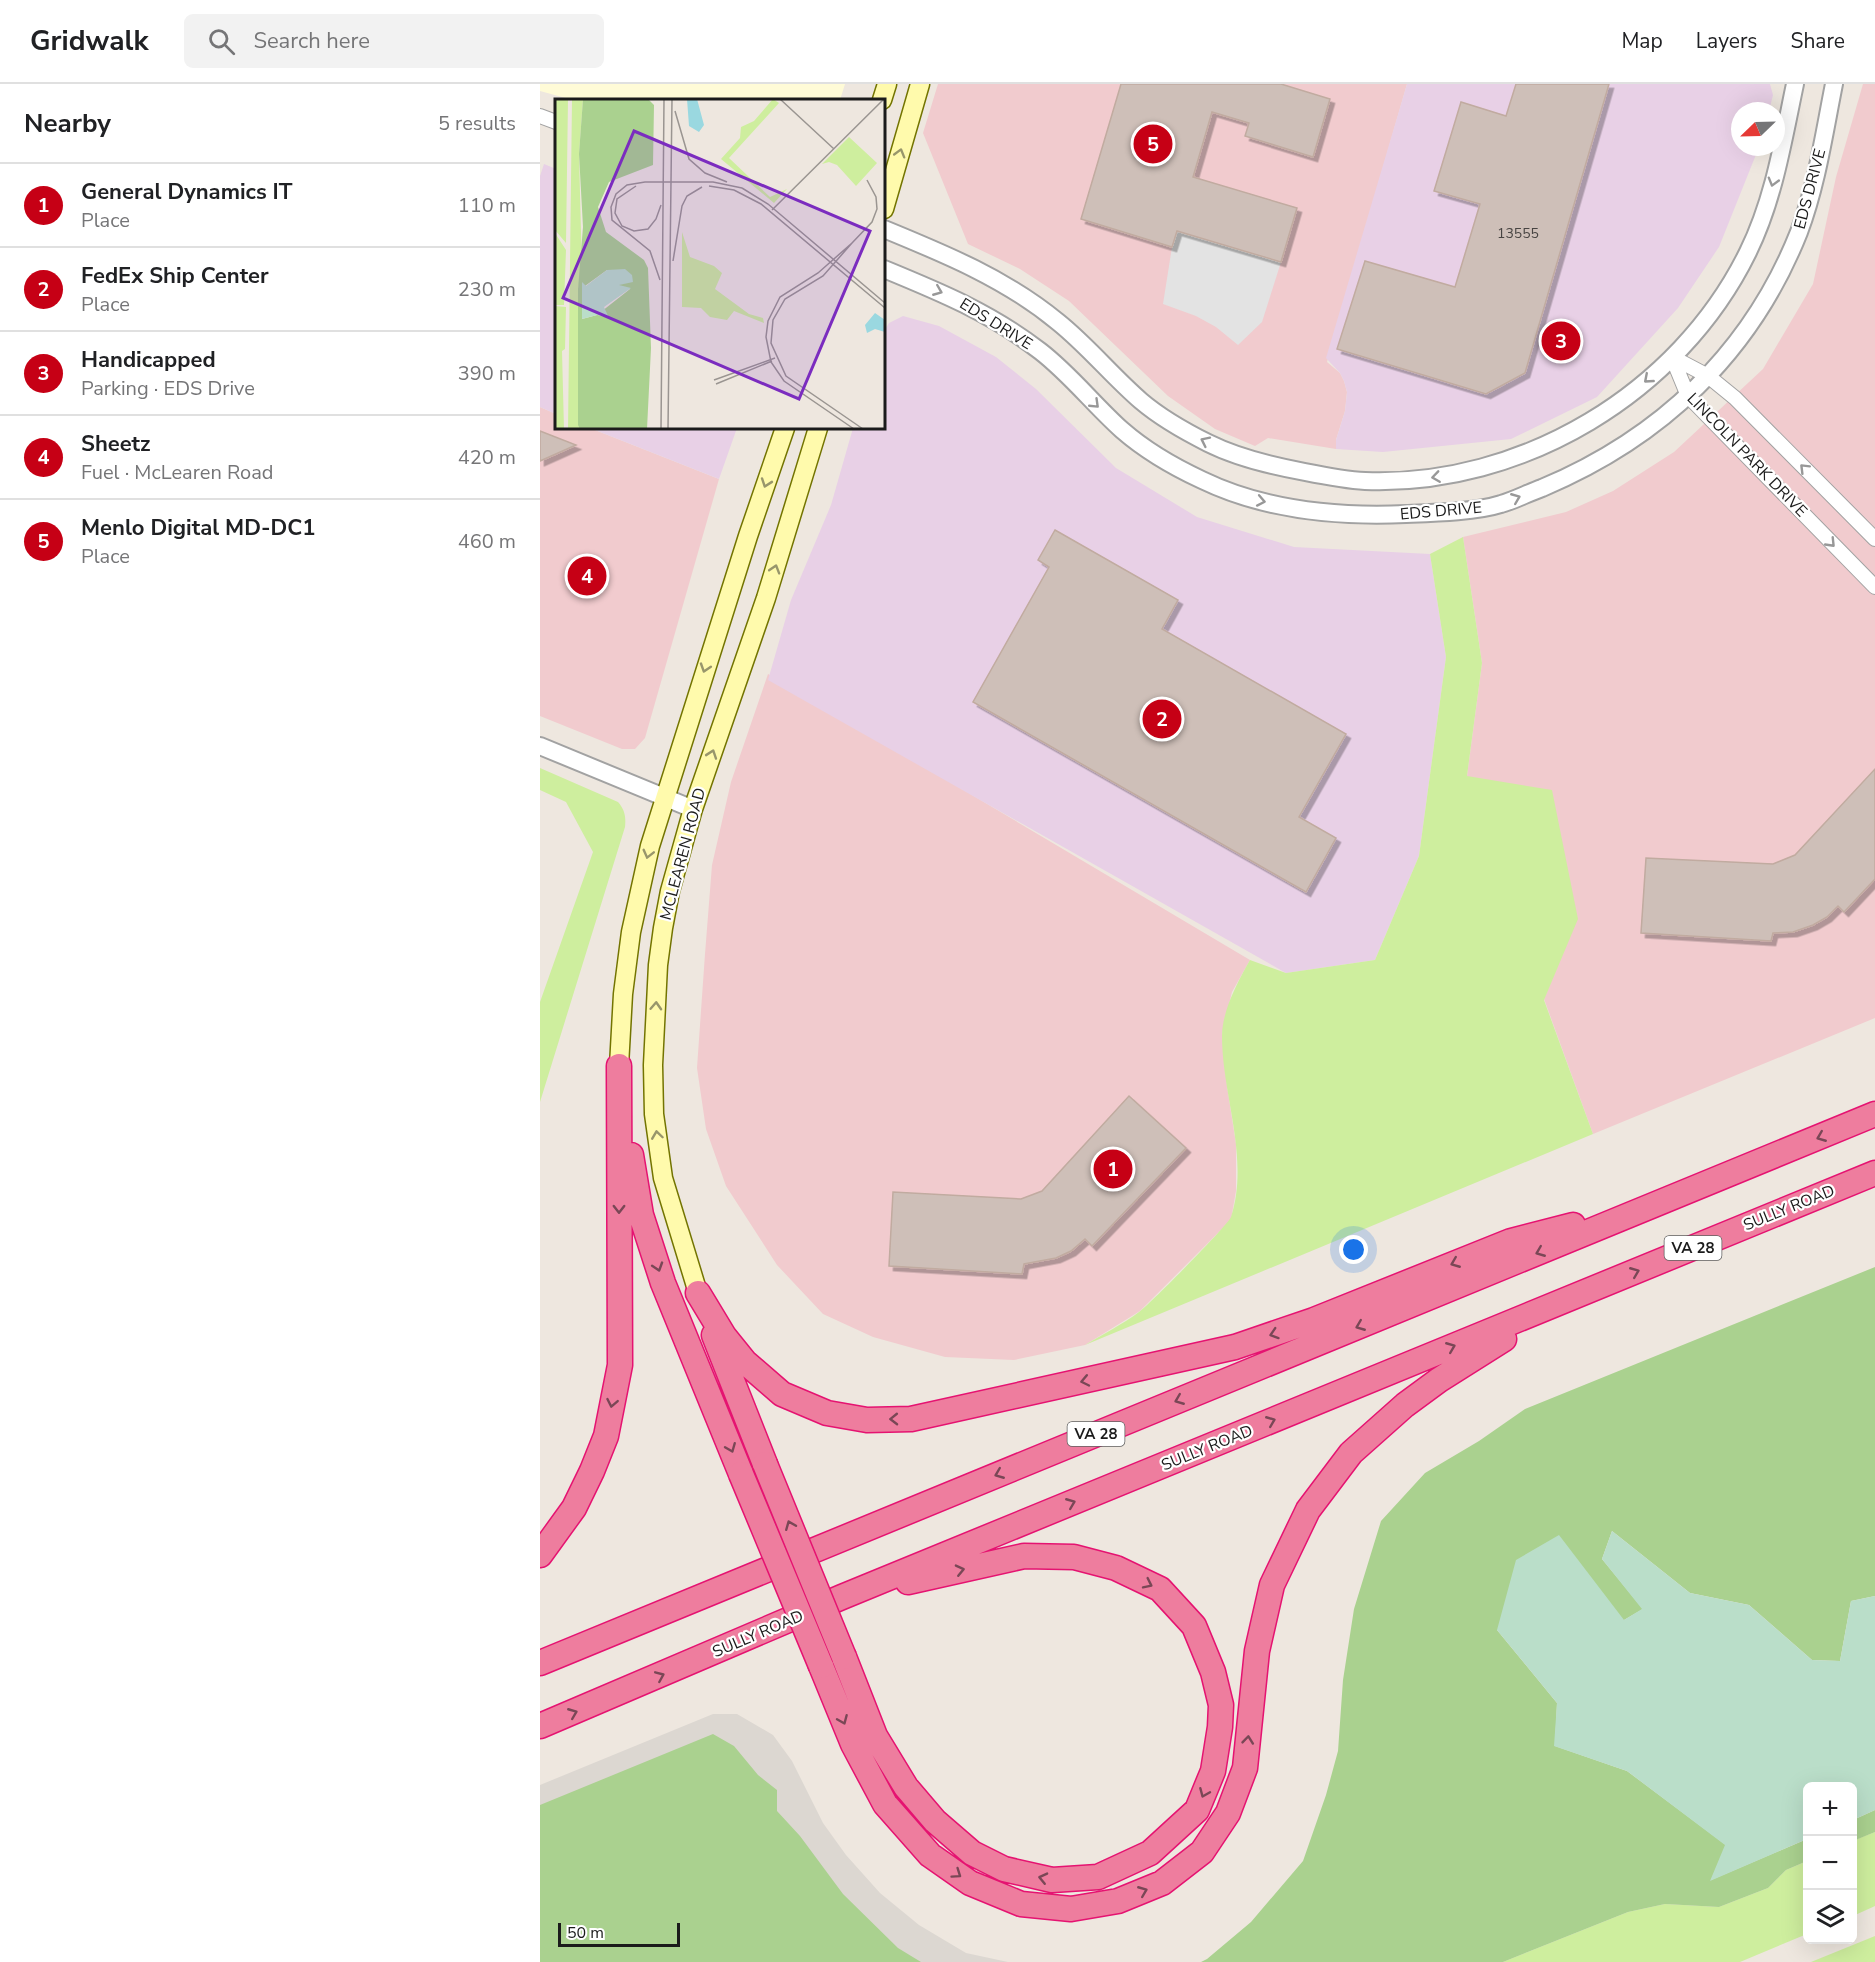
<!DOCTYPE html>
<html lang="en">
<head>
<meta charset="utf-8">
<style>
	:root { --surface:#fff; --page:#f2f2f2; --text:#202124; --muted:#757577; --line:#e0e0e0; --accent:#c60015 }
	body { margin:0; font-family:"Nunito Sans",sans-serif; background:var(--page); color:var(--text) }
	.controls { position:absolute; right:18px; bottom:18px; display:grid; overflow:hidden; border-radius:9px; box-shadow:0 6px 24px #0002 }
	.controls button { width:54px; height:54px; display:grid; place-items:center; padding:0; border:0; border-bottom:2px solid var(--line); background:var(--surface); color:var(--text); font:30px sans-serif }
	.compass { position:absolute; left:1191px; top:18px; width:54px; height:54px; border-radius:50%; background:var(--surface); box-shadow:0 6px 24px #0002; rotate:247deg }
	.scale { position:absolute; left:18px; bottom:15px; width:122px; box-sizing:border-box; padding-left:6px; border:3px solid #1b1b1b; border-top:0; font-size:16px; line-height:21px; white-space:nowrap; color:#1b1b1b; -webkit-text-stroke:4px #fff; paint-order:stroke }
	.you { position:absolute; left:814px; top:1166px; width:21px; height:21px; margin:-15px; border:4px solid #fff; border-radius:50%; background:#1a73e8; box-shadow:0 0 0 9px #1a73e833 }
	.badge { display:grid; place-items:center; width:39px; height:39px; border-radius:50%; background:var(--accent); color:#fff; font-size:20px; font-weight:700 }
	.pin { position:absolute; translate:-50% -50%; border:3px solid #fff; box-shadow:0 2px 6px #0006 }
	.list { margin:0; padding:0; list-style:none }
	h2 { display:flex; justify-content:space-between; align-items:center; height:78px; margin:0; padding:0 24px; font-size:26px }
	h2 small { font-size:20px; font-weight:400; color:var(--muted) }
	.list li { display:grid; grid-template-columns:39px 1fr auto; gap:18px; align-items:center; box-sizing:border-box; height:84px; padding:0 24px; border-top:2px solid var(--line) }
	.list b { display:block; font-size:22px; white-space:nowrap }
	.list p { margin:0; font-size:20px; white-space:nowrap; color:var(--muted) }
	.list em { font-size:20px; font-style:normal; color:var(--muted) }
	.icon { flex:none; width:33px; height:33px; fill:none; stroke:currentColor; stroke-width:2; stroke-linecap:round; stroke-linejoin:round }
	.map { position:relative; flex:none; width:1335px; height:1878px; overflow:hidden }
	header { display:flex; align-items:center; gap:36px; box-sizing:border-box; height:84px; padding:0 30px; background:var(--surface); border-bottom:2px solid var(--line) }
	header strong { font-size:28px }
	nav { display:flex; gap:33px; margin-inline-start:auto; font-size:21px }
	.search { width:420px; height:54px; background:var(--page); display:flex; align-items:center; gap:15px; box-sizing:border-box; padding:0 21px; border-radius:9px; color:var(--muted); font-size:22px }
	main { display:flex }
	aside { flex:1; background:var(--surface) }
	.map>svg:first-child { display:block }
	.commercial { fill:#f1cbce }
	.industrial { fill:#e8d0e6 }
	.education { fill:#fffbd7 }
	.airport { fill:#dcd7d1 }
	.grass { fill:#ceee9e }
	.forest { fill:#aad18f }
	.wetland { fill:#badec9 }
	.parking { fill:#e3e3e3 }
	.building { fill:#cebfb8; stroke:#c1aba0; stroke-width:1.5; filter:url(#shadow) }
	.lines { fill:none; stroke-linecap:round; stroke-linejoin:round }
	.minor-casing { stroke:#a2a2a2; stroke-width:16 }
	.tertiary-casing { stroke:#a2a2a2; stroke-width:20 }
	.secondary-casing { stroke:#737400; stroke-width:21 }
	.motorway-casing { stroke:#e51371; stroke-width:27 }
	.minor { stroke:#fff; stroke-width:14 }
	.tertiary { stroke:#fff; stroke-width:16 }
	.secondary { stroke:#fffaac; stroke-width:18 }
	.motorway { stroke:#ee7d9e; stroke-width:24 }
	.motorway-bridge-casing { stroke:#e51371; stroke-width:27; stroke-linecap:butt }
	.motorway-bridge { stroke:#ee7d9e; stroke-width:24 }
	.oneway { stroke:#98966b }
	.oneway2 { stroke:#989898 }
	.oneway3 { stroke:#7a4756 }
	.labels { text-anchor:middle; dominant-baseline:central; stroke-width:4.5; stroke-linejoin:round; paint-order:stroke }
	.number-label { font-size:14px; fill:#484442 }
	.shield { fill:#fff; stroke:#5f5f5f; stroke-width:1.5 }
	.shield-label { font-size:15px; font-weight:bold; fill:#1b1b1b }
	.street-label { font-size:16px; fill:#1b1b1b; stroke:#fff }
	.inset-road { fill:none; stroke:#9a9591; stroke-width:1.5 }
	.view { fill:#7b2cbf; fill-opacity:0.15; stroke:#7b2cbf; stroke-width:3 }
	.inset-edge { fill:none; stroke:#1b1b1b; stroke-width:3 }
</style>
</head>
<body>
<header>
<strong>Gridwalk</strong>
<div class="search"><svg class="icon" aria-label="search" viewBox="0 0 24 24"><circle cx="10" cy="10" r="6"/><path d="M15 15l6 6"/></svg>Search here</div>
<nav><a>Map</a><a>Layers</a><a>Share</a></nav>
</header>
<main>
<aside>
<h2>Nearby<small>5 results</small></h2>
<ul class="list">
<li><span class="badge">1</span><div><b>General Dynamics IT</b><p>Place</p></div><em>110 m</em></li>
<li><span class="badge">2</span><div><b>FedEx Ship Center</b><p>Place</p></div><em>230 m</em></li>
<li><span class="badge">3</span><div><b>Handicapped</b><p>Parking · EDS Drive</p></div><em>390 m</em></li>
<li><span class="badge">4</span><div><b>Sheetz</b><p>Fuel · McLearen Road</p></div><em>420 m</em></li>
<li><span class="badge">5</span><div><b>Menlo Digital MD-DC1</b><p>Place</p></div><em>460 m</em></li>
</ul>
</aside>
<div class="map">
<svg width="1335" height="1878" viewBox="0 0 1335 1878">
	<defs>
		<filter id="shadow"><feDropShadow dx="4.5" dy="4.5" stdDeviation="0" flood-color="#0004"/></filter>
	</defs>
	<rect width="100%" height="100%" fill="#eee7df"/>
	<!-- commercial -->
	<path class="commercial" d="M398,0H867L787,278L800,289L804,297L807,308L805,327L796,356V365L728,354L715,362L675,345L628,312L529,217L480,185L428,160L383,49Z
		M1323,0H1335V934L1053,1050L1004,915L1037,835L927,692L942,579L923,453L1026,428L1073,407L1134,368L1223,285L1273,200L1296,93Z
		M0,323L16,330V344H50L179,395L105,654L95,665H82L0,632Z
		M228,590L710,876L692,908L682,950L687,1002L696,1060V1107L691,1136L600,1227L545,1261L474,1276L405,1273L333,1253L283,1230L237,1181L186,1102L166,1045L157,984L165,870L172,781L191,698Z"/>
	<!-- industrial -->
	<path class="industrial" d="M867,0H1230L1233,11L1229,27H1200V63H1219L1179,163L1138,224L1057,313L971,355L843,368L796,365V356L805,327L807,308L804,297L800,289L786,274Z
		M4,80L16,85V330L0,323V92Z
		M363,232L399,242L456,273L496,305L576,384L657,433L754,463L890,470L906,573L879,772L835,876L746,889L228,596L251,516L291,421L313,344H344V247L349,239Z
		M50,344H197L179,395Z"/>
	<!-- education -->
	<path class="education" d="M0,0H305L300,16H33L0,7Z"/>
	<!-- airport -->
	<path class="airport" d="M173,1630H197L233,1651L252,1677L283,1739L306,1771L340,1809L379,1841L426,1869L468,1878H0V1701Z"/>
	<!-- grass -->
	<path class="grass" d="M923,453L942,579L927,692L1012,706L1038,835L1004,916L1053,1050L545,1261C563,1250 583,1240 599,1228C610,1220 689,1140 691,1133C710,1074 682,1012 682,952C682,927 698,897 710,876L746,889L835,876L879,772L906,573L890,470Z
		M0,684L78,718C85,726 86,733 85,743L0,1018V918L53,768L26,718L0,706Z
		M1335,1748V1822L1313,1832L1312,1757Z
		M1267,1777V1850L1200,1878H963L1088,1828L1125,1820L1179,1823L1228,1804L1246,1786Z
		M1335,1852V1878H1271Z"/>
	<!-- forest -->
	<path class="forest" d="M1335,1183V1512L1311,1517L1300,1577L1272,1576L1209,1521L1150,1509L1072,1447L1062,1475L1103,1525L1084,1536L957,1546L1017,1619L1015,1662L1087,1687L1186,1761L1171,1796L1267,1755V1777L1246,1786L1228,1804L1179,1823L1125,1820L1088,1828L963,1878H661L667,1875L711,1838L763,1777L786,1711L798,1667L803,1596L814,1525L841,1437L885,1389L939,1357L985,1325Z
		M173,1650L194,1662L218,1691L237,1706V1727L260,1752L303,1810L358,1864L381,1878H0V1721Z
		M1335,1726V1748L1313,1757V1736Z"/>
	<!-- wetland -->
	<path class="wetland" d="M1072,1447L1150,1509L1209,1521L1272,1576L1300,1577L1311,1517L1335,1512V1726L1313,1736L1312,1702H1268L1267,1755L1170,1797L1185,1761L1087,1687L1014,1662L1017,1619L957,1546L976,1476L1019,1451L1084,1536L1102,1525L1062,1475Z"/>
	<!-- parking -->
	<path class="parking" d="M637,147L741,178L722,238L698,261L676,243L656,232L623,220L632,163Z"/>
	<!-- building -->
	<path class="building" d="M581,0H741L790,15L773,73L705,52L709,39L672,28L653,93L757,124L741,178L637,147L632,163L541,135Z
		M976,0H1069L985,289L946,310L797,265L825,177L915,203L940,120L894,107L921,18L966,32Z
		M0,347L36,361L0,377Z
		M515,446L638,516L622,545L806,650L759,733L796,754L766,808L433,618L509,483L498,476Z
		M1335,685V795L1304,828L1298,822L1287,833L1273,841L1253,848L1233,849L1231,857L1101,849L1106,774L1233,780L1255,771Z
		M589,1012L646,1064L552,1162L545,1155L531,1167L516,1174L484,1180L482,1190L349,1182L353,1108L481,1115L502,1107Z"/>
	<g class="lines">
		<!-- minor casing -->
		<g class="minor-casing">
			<path id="minor" d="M0,32L16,38
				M1132,273L1148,312L1335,503
				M1132,273L1168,292L1195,314L1335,455"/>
		</g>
		<!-- tertiary casing -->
		<g class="tertiary-casing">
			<path id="tertiary" d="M344,145C405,170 466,195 518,238C548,262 572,292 601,317C621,334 644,347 668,359C698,374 732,382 765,388C785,392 805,396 825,397C982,403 1139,309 1208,168C1234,115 1243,57 1255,0
				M344,185C400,208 451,229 500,267C530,290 554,321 582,346C606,367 634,383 662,396C724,426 799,433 866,430C893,429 936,428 961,420C975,416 988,409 1002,404C1121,354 1211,269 1259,148C1277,100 1284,50 1294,0
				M0,662L153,725"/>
		</g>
		<!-- secondary casing -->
		<g class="secondary-casing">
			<path id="secondary" d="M342,16L347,0
				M344,125L380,0
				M79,982L83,910L91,848L110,762L208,452L245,344
				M158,1209L123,1094L114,1030L113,981L118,881L123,844L130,807L153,725L226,514L278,344"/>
		</g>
		<!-- motorway casing -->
		<g class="motorway-casing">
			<path id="motorway" d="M91,1071L101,1131L123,1199L201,1390
				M158,1209L184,1252L205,1278L242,1310L287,1329L327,1336L371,1335L695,1263L774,1236L971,1157L1033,1141
				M174,1251L225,1380
				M0,1471L34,1424L52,1387L66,1352L80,1281L79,982
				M304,1573L335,1652L366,1703L395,1737L432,1769L464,1785L512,1796L558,1793L610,1769L657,1726L673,1687L680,1643L681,1621L673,1588L654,1542L620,1505L576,1484L534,1473L484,1472L368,1498
				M0,1579L1335,1030
				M281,1582L313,1660L345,1720L390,1771L430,1799L481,1820L531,1825L578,1817L622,1799L662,1768L688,1729L705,1684L717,1567L732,1501L768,1426L811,1369L865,1321L899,1296L964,1255
				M0,1642L302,1513L1335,1089"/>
		</g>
		<!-- minor -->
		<use href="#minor" class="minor"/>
		<!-- tertiary -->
		<use href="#tertiary" class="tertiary"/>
		<!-- secondary -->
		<use href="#secondary" class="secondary"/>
		<!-- motorway -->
		<use href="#motorway" class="motorway"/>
		<!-- motorway-bridge casing -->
		<g class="motorway-bridge-casing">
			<path id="motorway-bridge" d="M225,1380L304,1573
				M201,1390L281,1582"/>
		</g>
		<!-- motorway-bridge -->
		<use href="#motorway-bridge" class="motorway-bridge"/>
	</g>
	<!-- one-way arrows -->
	<defs><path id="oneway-chevron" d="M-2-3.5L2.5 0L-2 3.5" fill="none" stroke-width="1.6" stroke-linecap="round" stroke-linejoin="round" transform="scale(1.5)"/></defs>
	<g class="oneway">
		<use href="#oneway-chevron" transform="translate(360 69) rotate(-74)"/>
		<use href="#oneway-chevron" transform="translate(226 399) rotate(109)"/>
		<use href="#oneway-chevron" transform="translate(235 485) rotate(-73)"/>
		<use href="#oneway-chevron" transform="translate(165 584) rotate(108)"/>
		<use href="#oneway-chevron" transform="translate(172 670) rotate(-71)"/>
		<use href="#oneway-chevron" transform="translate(108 770) rotate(104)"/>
		<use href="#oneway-chevron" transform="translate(116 922) rotate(-87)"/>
		<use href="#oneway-chevron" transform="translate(117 1051) rotate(-98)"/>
	</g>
	<g class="oneway2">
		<use href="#oneway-chevron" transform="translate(1233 98) rotate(106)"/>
		<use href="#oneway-chevron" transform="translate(398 207) rotate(22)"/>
		<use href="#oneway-chevron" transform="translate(1108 295) rotate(139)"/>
		<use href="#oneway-chevron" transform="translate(555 320) rotate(44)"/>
		<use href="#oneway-chevron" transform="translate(665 357) rotate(-154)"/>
		<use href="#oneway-chevron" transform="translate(1264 384) rotate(-135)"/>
		<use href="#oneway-chevron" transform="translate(896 393) rotate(172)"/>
		<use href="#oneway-chevron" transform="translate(976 414) rotate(-22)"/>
		<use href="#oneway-chevron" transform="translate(721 417) rotate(11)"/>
		<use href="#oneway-chevron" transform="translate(1291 459) rotate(46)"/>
	</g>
	<g class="oneway3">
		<use href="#oneway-chevron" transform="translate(1281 1053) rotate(158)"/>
		<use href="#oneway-chevron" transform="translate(79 1125) rotate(90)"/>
		<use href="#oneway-chevron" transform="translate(1000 1168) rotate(158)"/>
		<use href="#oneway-chevron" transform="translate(915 1179) rotate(158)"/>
		<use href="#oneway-chevron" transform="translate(118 1183) rotate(72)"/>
		<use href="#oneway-chevron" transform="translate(1095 1188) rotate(-22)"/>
		<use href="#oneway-chevron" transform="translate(820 1242) rotate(158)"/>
		<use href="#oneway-chevron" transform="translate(734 1250) rotate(162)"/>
		<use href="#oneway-chevron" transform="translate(911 1263) rotate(-22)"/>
		<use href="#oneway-chevron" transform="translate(545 1297) rotate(168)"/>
		<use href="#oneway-chevron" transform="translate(639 1316) rotate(158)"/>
		<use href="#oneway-chevron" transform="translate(72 1319) rotate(101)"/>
		<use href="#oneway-chevron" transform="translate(354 1335) rotate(179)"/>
		<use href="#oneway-chevron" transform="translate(731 1337) rotate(-22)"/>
		<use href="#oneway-chevron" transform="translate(191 1364) rotate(68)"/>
		<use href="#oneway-chevron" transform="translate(459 1390) rotate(158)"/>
		<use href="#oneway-chevron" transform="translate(531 1419) rotate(-22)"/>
		<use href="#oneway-chevron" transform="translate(250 1441) rotate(-112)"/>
		<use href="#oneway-chevron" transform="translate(420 1486) rotate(-13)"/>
		<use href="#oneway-chevron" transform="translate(608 1500) rotate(26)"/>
		<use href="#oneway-chevron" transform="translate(120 1592) rotate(-23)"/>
		<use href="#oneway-chevron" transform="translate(33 1629) rotate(-22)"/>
		<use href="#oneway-chevron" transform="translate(303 1636) rotate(67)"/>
		<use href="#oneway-chevron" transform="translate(708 1656) rotate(-84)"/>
		<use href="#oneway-chevron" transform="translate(664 1709) rotate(113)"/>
		<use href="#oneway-chevron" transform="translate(417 1790) rotate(35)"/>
		<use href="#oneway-chevron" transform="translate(503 1794) rotate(-167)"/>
		<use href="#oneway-chevron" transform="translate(603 1807) rotate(-22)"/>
	</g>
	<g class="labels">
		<!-- number labels -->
		<g class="number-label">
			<text x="978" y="149">13555</text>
		</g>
		<!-- shield labels -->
		<g class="shield">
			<rect x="1124.5" y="1152" width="57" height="24" rx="4.5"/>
			<rect x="527.5" y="1338" width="57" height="24" rx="4.5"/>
		</g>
		<g class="shield-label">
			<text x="1153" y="1164">VA 28</text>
			<text x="556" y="1350">VA 28</text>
		</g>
		<!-- street labels -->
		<g class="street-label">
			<text transform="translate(1270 105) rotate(-75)">EDS DRIVE</text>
			<text transform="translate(456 240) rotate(32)">EDS DRIVE</text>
			<text transform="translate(1207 371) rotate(46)">LINCOLN PARK DRIVE</text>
			<text transform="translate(901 427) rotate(-5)">EDS DRIVE</text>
			<text transform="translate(143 770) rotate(-75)">MCLEAREN ROAD</text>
			<text transform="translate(1249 1124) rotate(-22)">SULLY ROAD</text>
			<text transform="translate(667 1364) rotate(-22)">SULLY ROAD</text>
			<text transform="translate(218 1550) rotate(-23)">SULLY ROAD</text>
		</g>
	</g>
	<!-- overview -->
	<g transform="translate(15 15)">
		<rect width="330" height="330" fill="#eee7df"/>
		<path d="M0,0H13L11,144L0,131ZM17,0H28L24,55L27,171L23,190L25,330H13ZM218,0L224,4L174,59L215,98L232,90L219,104L166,60L185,39L186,28L199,22ZM294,38L322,64L301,87L282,66L274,63L267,65ZM127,133L135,158L159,167L167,174L160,190L194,215L208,219L209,224L179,212L172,221L155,218L146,209L127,208ZM0,134L11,151L9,206H0ZM0,207L11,208L10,250L7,252L9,330H0Z" fill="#ceee9e"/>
		<path d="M28,0H93L99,6L98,66L54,83L43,108L51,133L89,161L93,169L96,249L92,330H25L23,326V190L28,128L24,55ZM52,171L64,189L75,190L42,216L27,220V184L30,187Z" fill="#aad18f" fill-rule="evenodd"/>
		<path d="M70,170L77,176L78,183L64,186L76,189L49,208L54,219L42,216L27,220V183L31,187L52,171Z" fill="#badec9"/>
		<path d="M132,0H142L149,26L144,33L134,27ZM320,214L330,221V233L320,230L312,234L310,226Z" fill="#9ad8e0"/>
		<path class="inset-road" d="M225,0L279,50M120,12L134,60L150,74L172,83M81,87L62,100L60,114L67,127L79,132L93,130L101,120L106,106M154,87L179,91L206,105L330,209M187,89L213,105L330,204M217,111L329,0M297,144L317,123L322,110L321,98L312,81M118,162L127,107L132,97L147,88M105,181L95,152L57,121L56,108L61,95L72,86L90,83H158L187,89M159,281L220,259M161,285L217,262M106,330L109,0M113,330L117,0M299,330L229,282L216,263L211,238L213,222L225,198L263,174L297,144L268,177L230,200L218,221L216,244L231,277L308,330"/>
		<path class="view" d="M79,32L315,132L244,300L8,199Z"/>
		<rect width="330" height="330" class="inset-edge"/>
	</g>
</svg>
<div class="controls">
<button>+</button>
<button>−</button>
<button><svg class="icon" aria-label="layers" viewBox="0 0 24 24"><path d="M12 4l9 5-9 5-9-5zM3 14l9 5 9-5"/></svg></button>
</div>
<svg class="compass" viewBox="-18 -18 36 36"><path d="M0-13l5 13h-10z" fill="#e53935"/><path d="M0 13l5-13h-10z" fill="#757577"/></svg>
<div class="scale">50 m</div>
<div class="you"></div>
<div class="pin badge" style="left:573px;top:1085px">1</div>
<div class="pin badge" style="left:622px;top:635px">2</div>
<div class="pin badge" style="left:1021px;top:257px">3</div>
<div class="pin badge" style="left:47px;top:492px">4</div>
<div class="pin badge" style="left:613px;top:60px">5</div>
</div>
</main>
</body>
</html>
